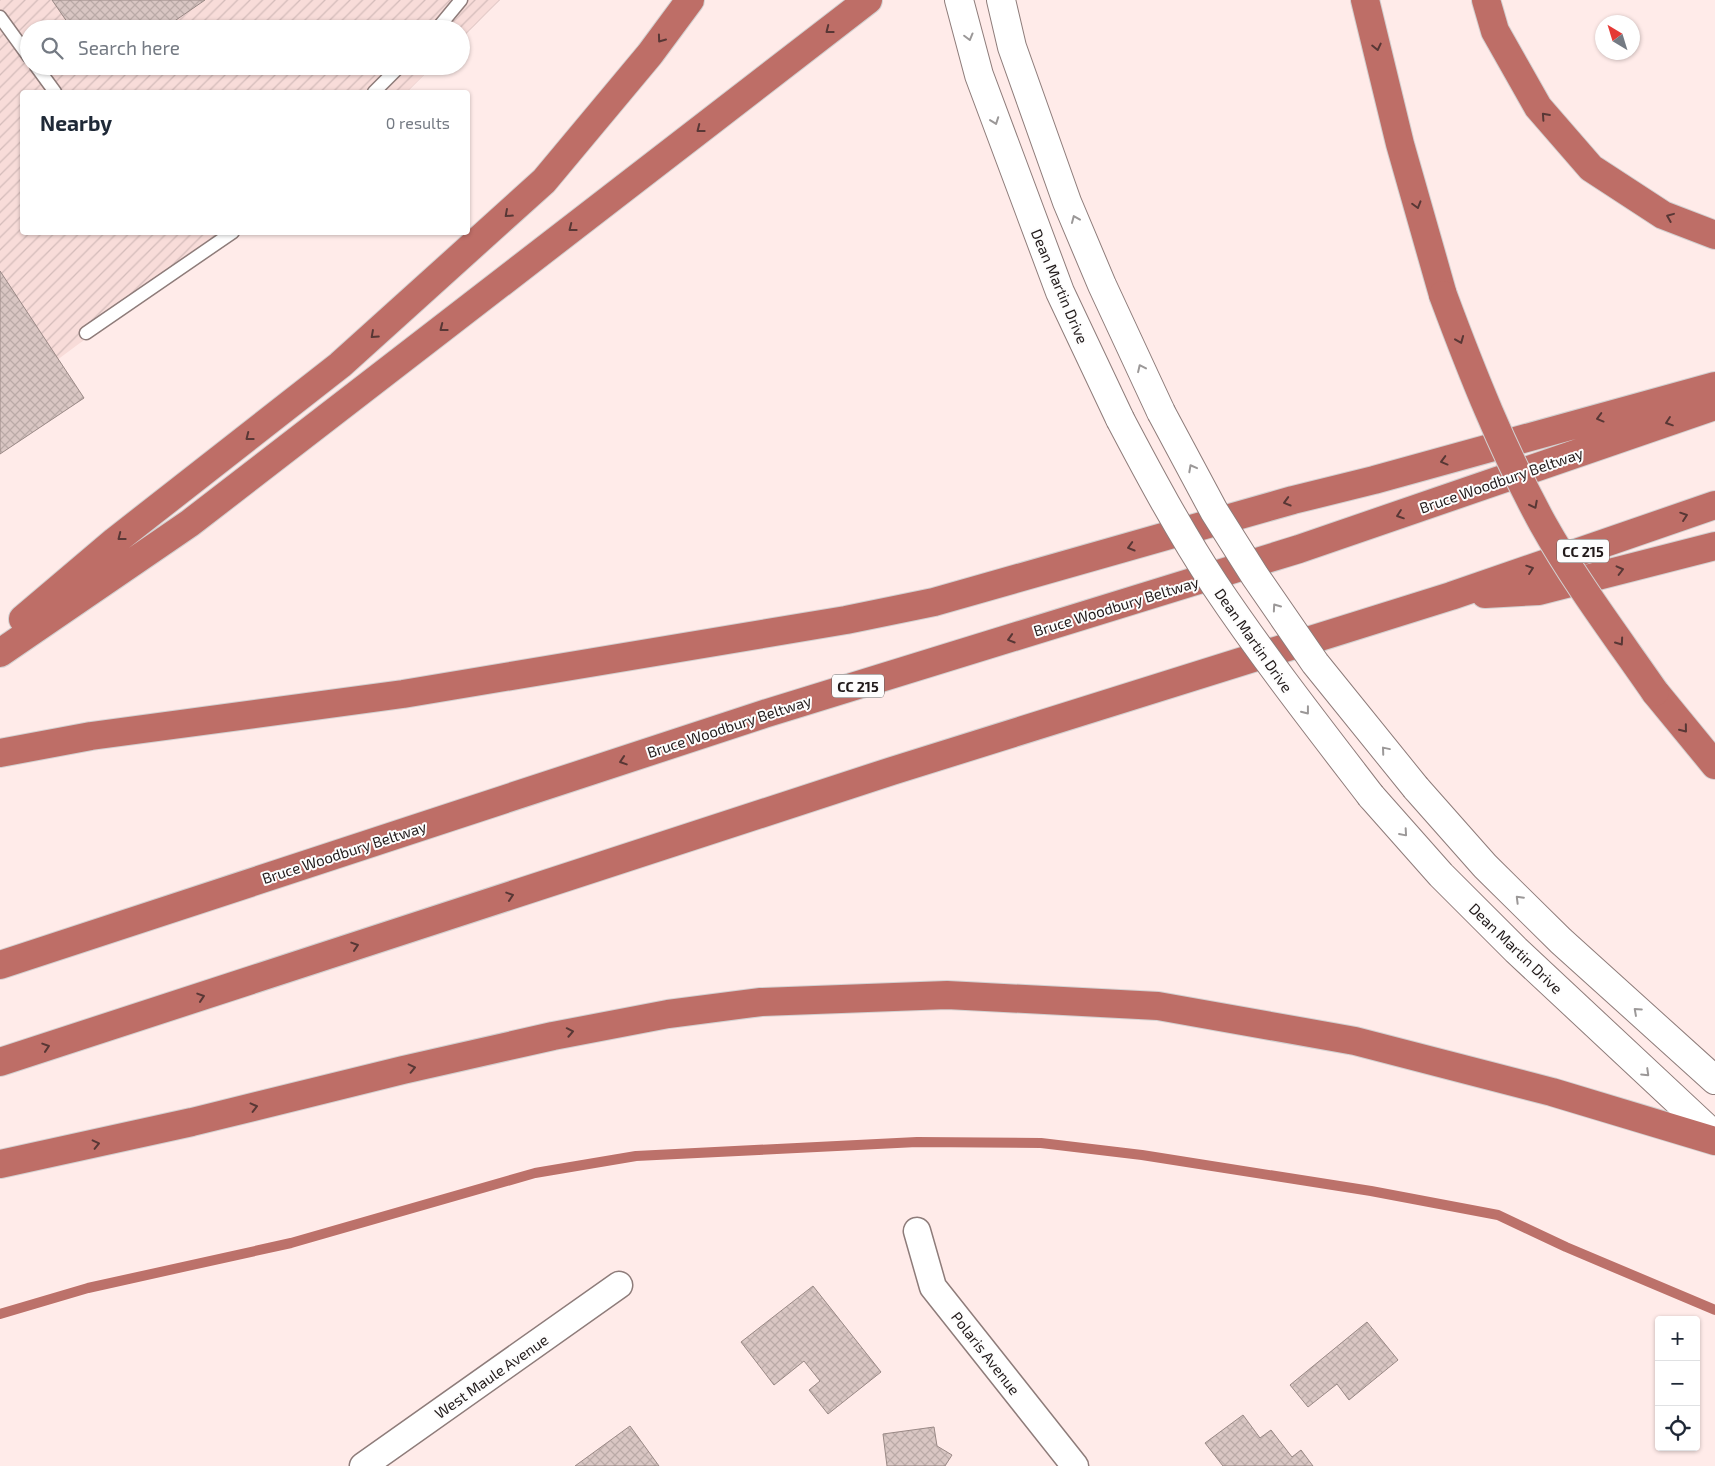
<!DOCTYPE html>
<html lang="en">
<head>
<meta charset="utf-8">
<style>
	:root { --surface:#fff; --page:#f6f6f7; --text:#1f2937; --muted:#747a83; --line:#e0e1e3 }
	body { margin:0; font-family:"Exo 2",sans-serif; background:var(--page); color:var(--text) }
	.controls { position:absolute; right:15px; bottom:15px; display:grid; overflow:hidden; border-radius:5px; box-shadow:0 1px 4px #0004 }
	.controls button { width:45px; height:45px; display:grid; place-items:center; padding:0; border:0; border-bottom:1px solid var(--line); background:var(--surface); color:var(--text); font:25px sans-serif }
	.compass { position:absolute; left:1595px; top:15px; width:45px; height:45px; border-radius:50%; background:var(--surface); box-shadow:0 1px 4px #0004; rotate:322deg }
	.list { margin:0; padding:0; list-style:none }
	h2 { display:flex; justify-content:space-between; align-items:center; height:65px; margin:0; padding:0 20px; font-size:21px }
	h2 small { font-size:16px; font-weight:400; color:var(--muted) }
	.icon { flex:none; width:28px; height:28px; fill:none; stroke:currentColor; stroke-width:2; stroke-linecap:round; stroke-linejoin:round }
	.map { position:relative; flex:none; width:1715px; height:1466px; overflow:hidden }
	.search { position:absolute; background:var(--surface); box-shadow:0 1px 4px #0004; left:20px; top:20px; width:450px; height:55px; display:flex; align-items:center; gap:12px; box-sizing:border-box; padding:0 18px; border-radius:28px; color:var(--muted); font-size:19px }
	.panel { position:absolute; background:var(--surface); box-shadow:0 1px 4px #0004; left:20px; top:90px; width:450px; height:145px; border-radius:5px }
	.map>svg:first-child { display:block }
	.industrial { fill:url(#industrial-furrows) }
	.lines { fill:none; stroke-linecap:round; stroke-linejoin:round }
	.stream { stroke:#bc716a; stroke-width:10 }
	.building { fill:url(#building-cross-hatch); stroke:#998885 }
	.service-casing { stroke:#8e7c7a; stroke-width:15 }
	.minor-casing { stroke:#8e7c7a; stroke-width:29 }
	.secondary-casing { stroke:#8e7c7a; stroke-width:30 }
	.motorway-casing { stroke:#d3d1d1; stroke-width:30 }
	.service { stroke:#fff; stroke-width:12 }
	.minor { stroke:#fff; stroke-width:26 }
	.secondary { stroke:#fff; stroke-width:28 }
	.motorway { stroke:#be6e67; stroke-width:28 }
	.secondary-bridge-casing { stroke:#8e7c7a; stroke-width:30; stroke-linecap:butt }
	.motorway-bridge-casing { stroke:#d3d1d1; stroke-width:30; stroke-linecap:butt }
	.secondary-bridge { stroke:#fff; stroke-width:28 }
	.motorway-bridge { stroke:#be6e67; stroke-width:28 }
	.oneway { stroke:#583735 }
	.oneway2 { stroke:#9b9898 }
	.labels { text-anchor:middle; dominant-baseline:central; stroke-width:4; stroke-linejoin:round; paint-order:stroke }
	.shield { fill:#fdfdfd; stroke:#635e5e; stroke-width:1 }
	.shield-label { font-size:14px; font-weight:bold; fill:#211a1a }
	.street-label { font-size:15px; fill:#211a1a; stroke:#fdfdfd }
</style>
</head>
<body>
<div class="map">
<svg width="1715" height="1466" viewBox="0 0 1715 1466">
	<defs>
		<pattern id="industrial-furrows" width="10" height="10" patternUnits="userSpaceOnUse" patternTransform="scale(1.25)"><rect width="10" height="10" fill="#f8dcd9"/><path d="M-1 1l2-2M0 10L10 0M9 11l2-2" fill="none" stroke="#d4bcba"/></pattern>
		<pattern id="building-cross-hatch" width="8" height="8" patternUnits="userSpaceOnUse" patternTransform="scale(1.25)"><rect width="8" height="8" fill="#d9c6c3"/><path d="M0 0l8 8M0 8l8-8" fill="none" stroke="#baaaa7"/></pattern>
	</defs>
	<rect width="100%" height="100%" fill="#ffebe9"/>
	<!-- industrial -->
	<path class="industrial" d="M0,0H500L461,39V29H29V66H433L407,92H22V232L228,233L49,366L0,410Z"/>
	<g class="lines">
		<!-- stream -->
		<path class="stream" d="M0,1314L88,1288L291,1243L535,1173L636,1156L917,1142L1041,1143L1142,1155L1371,1191L1498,1215L1566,1247L1715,1310"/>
	</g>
	<!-- building -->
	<path class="building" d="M52,0H205L163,29H72Z
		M0,271L84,398L0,454Z
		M813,1286L881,1372L828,1414L809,1390L820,1381L804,1361L774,1385L741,1342Z
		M1367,1322L1398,1360L1349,1400L1337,1384L1308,1407L1290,1385Z
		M1243,1415L1260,1438L1271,1430L1292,1457L1301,1450L1313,1466H1223L1205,1443Z
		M630,1426L659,1466H575Z
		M934,1427L937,1446L952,1455L945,1466H887L883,1434Z"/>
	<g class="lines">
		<!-- service casing -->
		<g class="service-casing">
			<path id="service" d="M0,17L29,57
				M437,29L461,0
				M36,66L55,92
				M374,92L400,66
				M86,333L233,232"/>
		</g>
		<!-- minor casing -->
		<g class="minor-casing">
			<path id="minor" d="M917,1231L933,1287L1075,1466
				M363,1466L619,1285"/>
		</g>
		<!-- secondary casing -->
		<g class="secondary-casing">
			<path id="secondary" d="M959,0L979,75L1060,292L1120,419
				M1001,0L1012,47L1067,202L1102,285L1161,412
				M1416,788L1485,866L1561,941L1715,1080
				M1371,796L1441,875L1516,950L1715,1136"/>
		</g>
		<!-- motorway casing -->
		<g class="motorway-casing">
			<path id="motorway" d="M1365,0L1400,144L1443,295
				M1486,0L1495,31L1538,107L1591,168L1663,215L1715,235
				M1485,594L1539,591L1715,546
				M23,619L115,541L340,365L544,181L650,54L690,0
				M0,653L190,523L868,0
				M1655,692L1715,765
				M0,753L91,736L403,694L846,620L934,602L1293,500L1374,480L1715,386
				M0,965L764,714L1299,549L1715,406
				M0,1062L892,771L1451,596L1715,505
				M0,1164L192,1122L403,1070L553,1036L668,1014L761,1002L947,995L1158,1006L1355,1041L1552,1092L1715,1141"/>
		</g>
		<!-- service -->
		<use href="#service" class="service"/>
		<!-- minor -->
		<use href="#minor" class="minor"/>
		<!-- secondary -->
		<use href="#secondary" class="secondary"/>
		<!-- motorway -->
		<use href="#motorway" class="motorway"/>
		<!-- secondary-bridge casing -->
		<g class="secondary-bridge-casing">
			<path id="secondary-bridge" d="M1161,412L1214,511L1255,576L1315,663L1416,788
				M1120,419C1150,476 1180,532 1215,585C1264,658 1318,727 1371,796"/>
		</g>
		<!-- motorway-bridge casing -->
		<g class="motorway-bridge-casing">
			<path id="motorway-bridge" d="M1443,295C1472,373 1503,451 1543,524C1576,583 1617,637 1655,692"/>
		</g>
		<!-- secondary-bridge -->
		<use href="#secondary-bridge" class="secondary-bridge"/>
		<!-- motorway-bridge -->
		<use href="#motorway-bridge" class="motorway-bridge"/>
	</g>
	<!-- one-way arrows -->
	<defs><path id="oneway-chevron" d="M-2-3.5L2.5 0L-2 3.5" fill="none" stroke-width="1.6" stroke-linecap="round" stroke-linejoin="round" transform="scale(1.25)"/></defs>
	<g class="oneway">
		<use href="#oneway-chevron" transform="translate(829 30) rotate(142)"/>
		<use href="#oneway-chevron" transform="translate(661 39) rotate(126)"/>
		<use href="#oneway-chevron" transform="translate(1377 47) rotate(77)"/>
		<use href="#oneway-chevron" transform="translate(1545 116) rotate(-132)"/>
		<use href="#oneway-chevron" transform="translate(700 129) rotate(142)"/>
		<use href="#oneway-chevron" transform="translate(1417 205) rotate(74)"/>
		<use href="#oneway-chevron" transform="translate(508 214) rotate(138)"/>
		<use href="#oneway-chevron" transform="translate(1670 217) rotate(-158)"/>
		<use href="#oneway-chevron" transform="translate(572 228) rotate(142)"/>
		<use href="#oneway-chevron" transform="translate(443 328) rotate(142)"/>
		<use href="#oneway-chevron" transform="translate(374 335) rotate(138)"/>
		<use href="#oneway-chevron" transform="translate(1460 340) rotate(68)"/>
		<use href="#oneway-chevron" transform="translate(1600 418) rotate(165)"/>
		<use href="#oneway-chevron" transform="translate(1669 422) rotate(161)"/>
		<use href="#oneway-chevron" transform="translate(249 437) rotate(142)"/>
		<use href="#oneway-chevron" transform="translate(1444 461) rotate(165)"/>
		<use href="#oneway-chevron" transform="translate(1287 502) rotate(164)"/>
		<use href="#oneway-chevron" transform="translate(1534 505) rotate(63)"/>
		<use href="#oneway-chevron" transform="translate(1400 515) rotate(161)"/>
		<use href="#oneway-chevron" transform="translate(1684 516) rotate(-19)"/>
		<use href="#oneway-chevron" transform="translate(121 537) rotate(142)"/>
		<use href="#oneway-chevron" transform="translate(1131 547) rotate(164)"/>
		<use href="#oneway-chevron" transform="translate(1530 569) rotate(-19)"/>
		<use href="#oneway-chevron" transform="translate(1620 570) rotate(-14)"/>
		<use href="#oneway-chevron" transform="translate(1011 639) rotate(163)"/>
		<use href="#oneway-chevron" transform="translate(1620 642) rotate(55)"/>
		<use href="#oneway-chevron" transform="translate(1684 729) rotate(51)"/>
		<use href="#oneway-chevron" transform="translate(623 761) rotate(162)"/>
		<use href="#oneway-chevron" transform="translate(510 896) rotate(-18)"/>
		<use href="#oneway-chevron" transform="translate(355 946) rotate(-18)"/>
		<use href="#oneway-chevron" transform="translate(201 997) rotate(-18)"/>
		<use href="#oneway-chevron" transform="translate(570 1032) rotate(-11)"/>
		<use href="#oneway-chevron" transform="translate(46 1047) rotate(-18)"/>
		<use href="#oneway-chevron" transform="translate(412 1068) rotate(-13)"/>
		<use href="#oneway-chevron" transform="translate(254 1107) rotate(-14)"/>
		<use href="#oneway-chevron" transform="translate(96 1144) rotate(-13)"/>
	</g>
	<g class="oneway2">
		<use href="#oneway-chevron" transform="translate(969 37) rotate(75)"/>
		<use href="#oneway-chevron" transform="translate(995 121) rotate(70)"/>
		<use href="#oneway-chevron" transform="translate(1075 219) rotate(-113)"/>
		<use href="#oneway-chevron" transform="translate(1141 368) rotate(-115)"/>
		<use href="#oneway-chevron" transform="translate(1192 468) rotate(-118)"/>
		<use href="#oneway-chevron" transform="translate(1276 607) rotate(-125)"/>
		<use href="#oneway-chevron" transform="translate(1306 711) rotate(52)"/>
		<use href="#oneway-chevron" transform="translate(1385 750) rotate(-130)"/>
		<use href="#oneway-chevron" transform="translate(1404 833) rotate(49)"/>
		<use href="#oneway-chevron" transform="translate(1519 899) rotate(-135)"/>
		<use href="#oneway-chevron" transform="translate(1637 1011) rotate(-138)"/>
		<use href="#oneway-chevron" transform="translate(1646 1073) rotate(44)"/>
	</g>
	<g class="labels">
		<!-- shield labels -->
		<g class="shield">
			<rect x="1557" y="539.5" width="52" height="23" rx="4"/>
			<rect x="832" y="674.5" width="52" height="23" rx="4"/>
		</g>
		<g class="shield-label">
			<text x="1583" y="551">CC 215</text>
			<text x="858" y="686">CC 215</text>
		</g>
		<!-- street labels -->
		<g class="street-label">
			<text transform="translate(1060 286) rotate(67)">Dean Martin Drive</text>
			<text transform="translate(1501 480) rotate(-19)">Bruce Woodbury Beltway</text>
			<text transform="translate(1116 606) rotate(-17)">Bruce Woodbury Beltway</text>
			<text transform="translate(1254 640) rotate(55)">Dean Martin Drive</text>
			<text transform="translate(729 726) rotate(-18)">Bruce Woodbury Beltway</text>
			<text transform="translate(344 852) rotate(-18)">Bruce Woodbury Beltway</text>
			<text transform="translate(1516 948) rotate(44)">Dean Martin Drive</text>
			<text transform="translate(986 1353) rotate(52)">Polaris Avenue</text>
			<text transform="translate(491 1376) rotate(-35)">West Maule Avenue</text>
		</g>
	</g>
</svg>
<div class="controls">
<button>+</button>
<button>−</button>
<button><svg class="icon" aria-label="locate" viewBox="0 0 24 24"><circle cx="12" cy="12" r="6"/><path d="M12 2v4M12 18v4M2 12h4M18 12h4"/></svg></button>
</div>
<svg class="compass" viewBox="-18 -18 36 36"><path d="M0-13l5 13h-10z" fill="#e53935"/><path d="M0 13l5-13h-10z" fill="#747a83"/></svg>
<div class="search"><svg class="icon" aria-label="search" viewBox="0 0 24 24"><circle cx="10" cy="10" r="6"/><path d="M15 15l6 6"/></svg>Search here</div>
<section class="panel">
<h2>Nearby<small>0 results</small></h2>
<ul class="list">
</ul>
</section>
</div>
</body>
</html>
